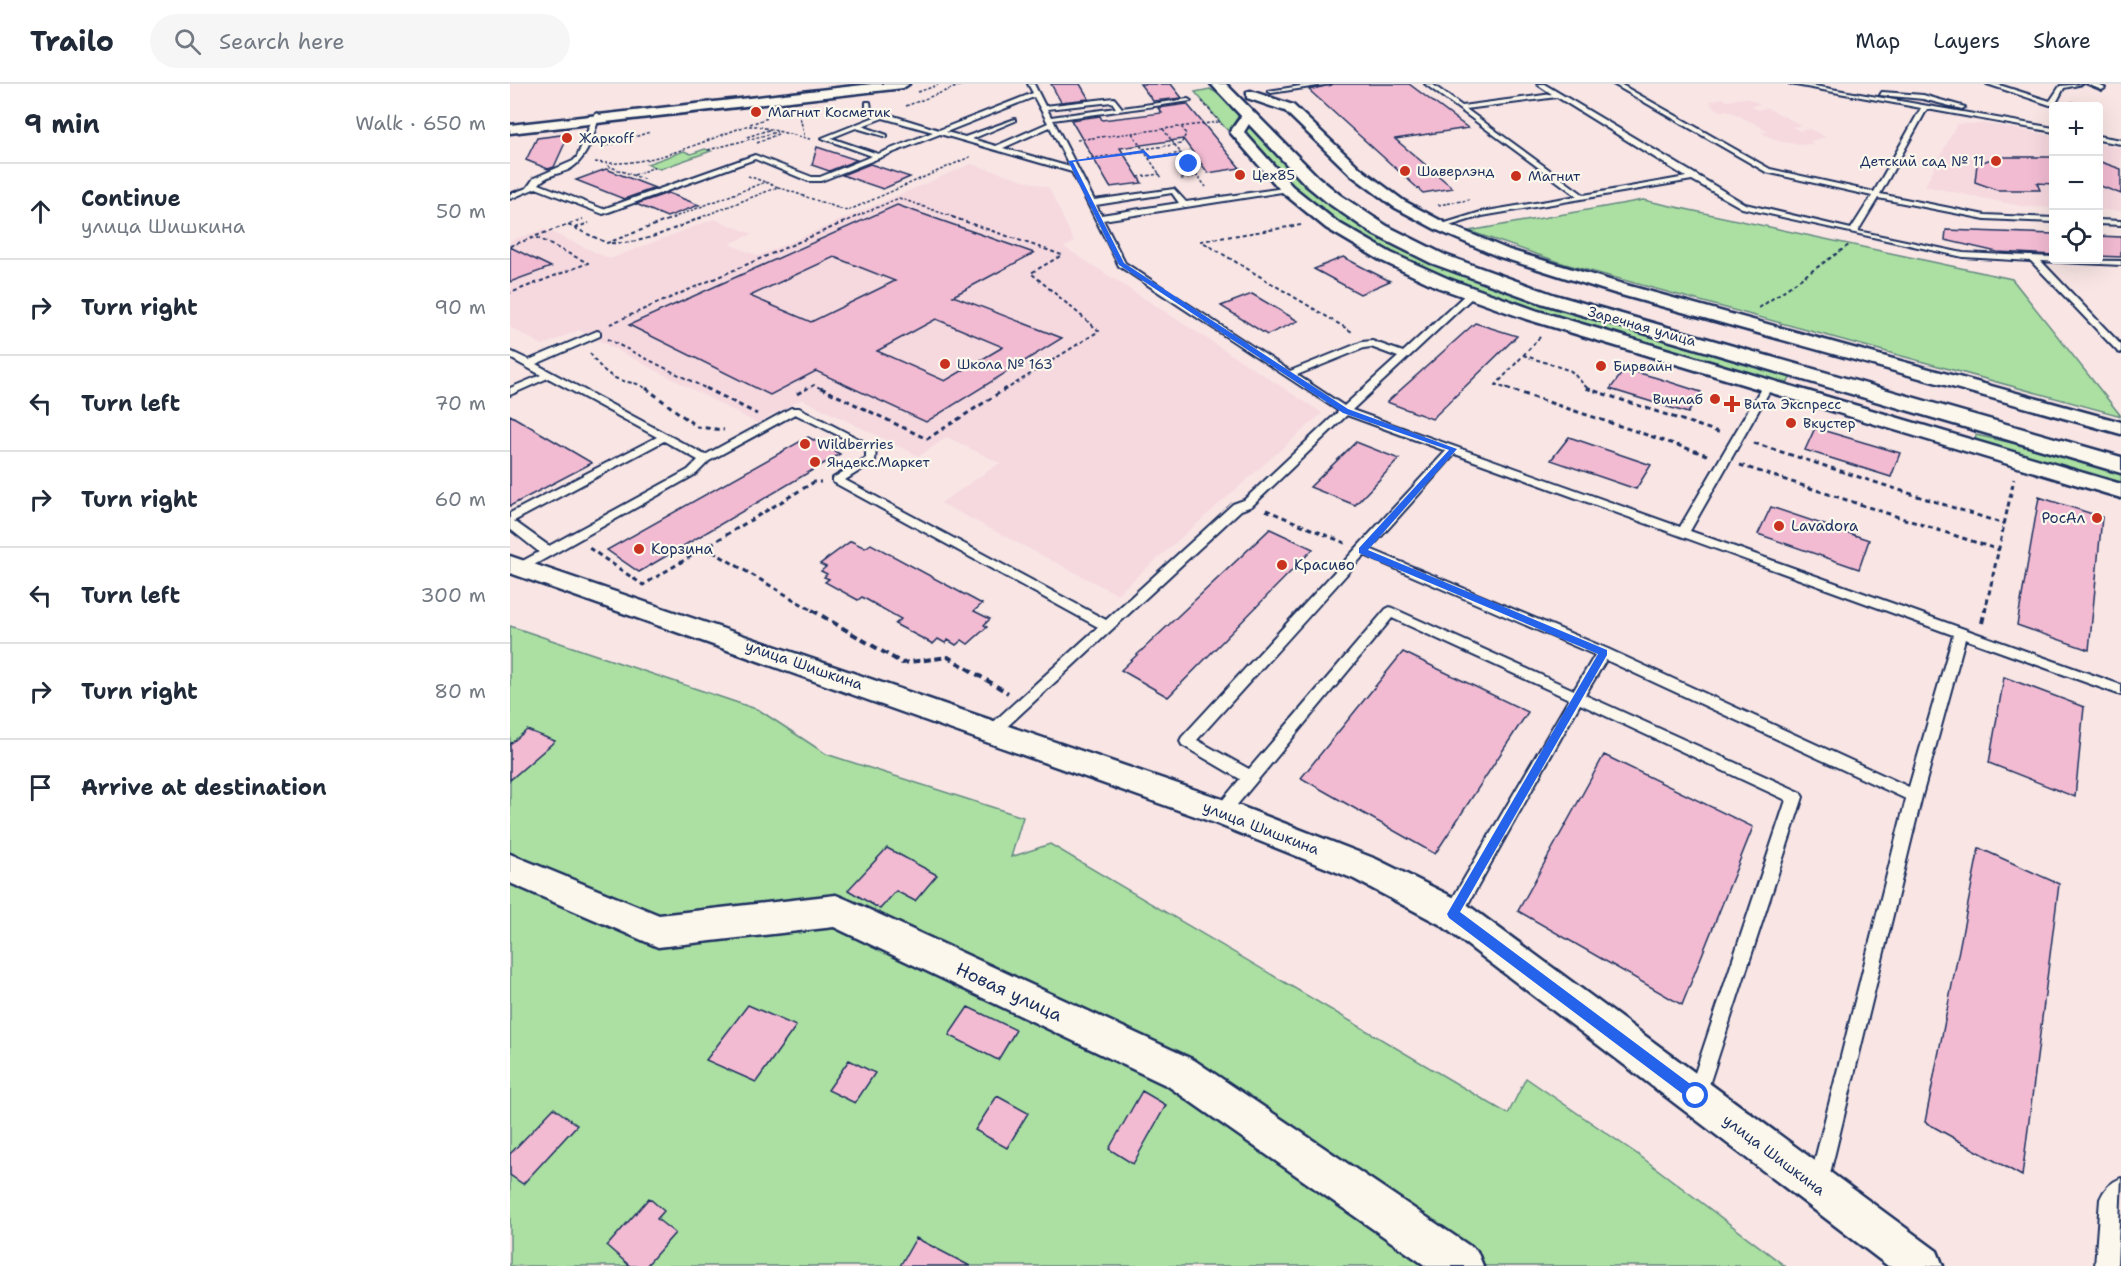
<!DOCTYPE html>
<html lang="en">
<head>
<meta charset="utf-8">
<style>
	:root { --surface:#fff; --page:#f6f6f7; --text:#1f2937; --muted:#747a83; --line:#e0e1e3 }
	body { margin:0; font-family:"Shantell Sans",sans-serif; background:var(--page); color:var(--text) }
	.controls { position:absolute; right:18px; top:18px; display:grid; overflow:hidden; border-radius:6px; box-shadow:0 6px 24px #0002 }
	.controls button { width:54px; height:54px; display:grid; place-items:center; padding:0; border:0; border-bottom:2px solid var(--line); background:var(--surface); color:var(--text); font:30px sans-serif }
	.stop { position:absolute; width:18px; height:18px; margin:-14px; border:4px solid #2563eb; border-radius:50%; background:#fff }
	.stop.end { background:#2563eb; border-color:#fff; box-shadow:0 2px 6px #0008 }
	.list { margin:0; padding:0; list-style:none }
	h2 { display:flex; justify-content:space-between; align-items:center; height:78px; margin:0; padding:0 24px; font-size:26px }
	h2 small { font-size:20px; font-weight:400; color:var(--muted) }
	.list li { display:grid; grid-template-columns:39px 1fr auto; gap:18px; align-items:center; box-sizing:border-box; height:96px; padding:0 24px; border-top:2px solid var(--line) }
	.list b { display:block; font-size:22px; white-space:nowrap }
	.list p { margin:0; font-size:20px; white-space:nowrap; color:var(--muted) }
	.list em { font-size:20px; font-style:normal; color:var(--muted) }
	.icon { flex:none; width:33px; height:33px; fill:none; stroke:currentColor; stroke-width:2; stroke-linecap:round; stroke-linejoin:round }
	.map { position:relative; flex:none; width:1611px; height:1182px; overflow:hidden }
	header { display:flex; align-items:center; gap:36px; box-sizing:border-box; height:84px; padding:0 30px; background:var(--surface); border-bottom:2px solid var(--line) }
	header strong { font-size:28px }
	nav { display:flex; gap:33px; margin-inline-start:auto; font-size:21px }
	.search { width:420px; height:54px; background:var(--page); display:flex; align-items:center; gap:15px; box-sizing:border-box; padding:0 21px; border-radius:33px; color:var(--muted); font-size:22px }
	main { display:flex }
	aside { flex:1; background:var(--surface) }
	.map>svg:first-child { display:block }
	.built { fill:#f6d8df }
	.green { fill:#abe0a2; stroke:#638880; stroke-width:1.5 }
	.building { fill:#f2bbd2; stroke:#1b2f5e; stroke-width:1.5; fill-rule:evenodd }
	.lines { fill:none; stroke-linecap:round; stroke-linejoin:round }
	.service-casing { stroke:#1b2f5e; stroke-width:4 }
	.minor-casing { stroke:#1b2f5e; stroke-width:5 }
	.tertiary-casing { stroke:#1b2f5e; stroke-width:5 }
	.path-far3 { stroke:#1b2f5e; stroke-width:1.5; stroke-dasharray:3 2; stroke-linecap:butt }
	.path-far2 { stroke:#1b2f5e; stroke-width:2; stroke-dasharray:4 3; stroke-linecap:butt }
	.path-far1 { stroke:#1b2f5e; stroke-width:3; stroke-dasharray:5 4; stroke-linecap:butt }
	.path { stroke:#1b2f5e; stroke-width:4; stroke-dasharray:7 4.5; stroke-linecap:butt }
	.service { fill:#fbf7ec; fill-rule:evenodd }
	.minor { fill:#fbf7ec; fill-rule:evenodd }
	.tertiary { fill:#fbf7ec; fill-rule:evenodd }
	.route { fill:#2563eb }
	.poi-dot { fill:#c8321e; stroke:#fbf7ec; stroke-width:2 }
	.labels { text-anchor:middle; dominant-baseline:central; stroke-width:4.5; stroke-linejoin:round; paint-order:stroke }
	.far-poi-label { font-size:14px; fill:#1b2f5e; stroke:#fbf7ec; text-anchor:start }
	.far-street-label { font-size:14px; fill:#1b2f5e; stroke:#fbf7ec }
	.poi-label { font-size:15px; fill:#1b2f5e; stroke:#fbf7ec; text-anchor:start }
	.street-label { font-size:15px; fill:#1b2f5e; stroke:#fbf7ec }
	.near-street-label { font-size:18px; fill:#1b2f5e; stroke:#fbf7ec }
</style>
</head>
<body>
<header>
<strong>Trailo</strong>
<div class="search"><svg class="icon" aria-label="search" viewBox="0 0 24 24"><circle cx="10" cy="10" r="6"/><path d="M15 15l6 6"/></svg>Search here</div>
<nav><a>Map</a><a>Layers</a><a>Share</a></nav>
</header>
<main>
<aside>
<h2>9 min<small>Walk · 650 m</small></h2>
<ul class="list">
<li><svg class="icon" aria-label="ahead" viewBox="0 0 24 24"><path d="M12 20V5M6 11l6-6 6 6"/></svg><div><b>Continue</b><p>улица Шишкина</p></div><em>50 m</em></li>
<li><svg class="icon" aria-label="right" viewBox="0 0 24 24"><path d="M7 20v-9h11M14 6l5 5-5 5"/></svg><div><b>Turn right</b></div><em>90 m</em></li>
<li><svg class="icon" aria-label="left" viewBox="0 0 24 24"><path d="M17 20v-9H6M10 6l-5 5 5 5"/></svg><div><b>Turn left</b></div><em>70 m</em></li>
<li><svg class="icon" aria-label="right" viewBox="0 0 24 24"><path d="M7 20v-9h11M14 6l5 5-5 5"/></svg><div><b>Turn right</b></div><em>60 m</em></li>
<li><svg class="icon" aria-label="left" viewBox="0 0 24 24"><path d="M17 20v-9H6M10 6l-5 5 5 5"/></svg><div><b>Turn left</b></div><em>300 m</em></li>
<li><svg class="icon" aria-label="right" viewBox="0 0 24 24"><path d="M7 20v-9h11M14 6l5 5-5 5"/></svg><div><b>Turn right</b></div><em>80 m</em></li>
<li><svg class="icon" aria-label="arrive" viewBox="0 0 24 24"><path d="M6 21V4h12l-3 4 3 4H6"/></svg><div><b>Arrive at destination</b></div></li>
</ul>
</aside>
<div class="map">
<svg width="1611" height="1182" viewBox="0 0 1611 1182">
	<rect width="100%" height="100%" fill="#f8e5e4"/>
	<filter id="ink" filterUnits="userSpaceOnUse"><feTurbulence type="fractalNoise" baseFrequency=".0167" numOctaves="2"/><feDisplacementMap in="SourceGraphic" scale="12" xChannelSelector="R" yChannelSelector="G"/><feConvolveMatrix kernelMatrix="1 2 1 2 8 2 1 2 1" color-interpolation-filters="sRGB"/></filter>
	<g filter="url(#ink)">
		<!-- built -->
		<path class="built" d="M1212,14L1217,17L1236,14L1250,20L1241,22L1247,26L1257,24L1291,41L1282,43L1290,47L1299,45L1316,53L1299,57L1303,59L1293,61L1268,57L1252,49L1259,47L1218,26L1212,27L1200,21L1204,20L1199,18Z
			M1447,40H1478L1543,52V124L1511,122L1415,102Z
			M1588,60L1611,64V127L1589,126Z
			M461,80L539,104L564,158L554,163L812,329L607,510L431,419L490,379L437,353L409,372L292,315L247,339L69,246L33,261L0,243V157L34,145L100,175L204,135L242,150L219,160L248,172Z"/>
		<!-- green -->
		<path class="green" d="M700,5C711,12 727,20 728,33L720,45L717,46L685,8Z
			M740,40C771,73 800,109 838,134C913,184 1000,209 1085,235C1151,254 1216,273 1281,293L1276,301C1179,273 1081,246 985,213C933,194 865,169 821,135C788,110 762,80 734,49Z
			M195,65L201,67L150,85L137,80L174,67L181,70Z
			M1133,116L1502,195L1611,332L1055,180L959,147Z
			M1466,351L1535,366L1611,389V401L1465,357Z
			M0,542L249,626L316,670L513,733L501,773L540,760L998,1030L1016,994L1130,1072L1275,1182H0Z"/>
		<!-- building -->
		<path class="building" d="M541,0H570L579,15L551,18Z
			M630,0H661L672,14L643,17Z
			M823,0H899L958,44L885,55L943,104L913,109L799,6Z
			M677,20L730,84L698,89L673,55L610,64L632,99L600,103L561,36L590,32L592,36L652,29L648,24Z
			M59,50L44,83L38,85L16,76L27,54Z
			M307,63L347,76L319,87L302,81Z
			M1487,73H1544V100L1527,99L1530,106H1487L1465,98L1467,80Z
			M1588,77L1611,85V110L1588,101Z
			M360,80L400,93L373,105L332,91Z
			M96,85L145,104L114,115L66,96Z
			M158,109L189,121L157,133L126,120Z
			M387,121L524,169L443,212L552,254L416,338L306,287L260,311L119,241ZM324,173L385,197L301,238L240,212ZM426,235L493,263L435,297L367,267Z
			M1436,146L1544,150V171L1487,168L1435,156Z
			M1588,152L1611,153V173L1588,172Z
			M0,163L41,183L0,198Z
			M833,173L856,185L880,197L850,210L804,185Z
			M742,210L788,237L757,251L711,222Z
			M965,239L1007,252L922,335L877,318Z
			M1115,285L1147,294L1191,308L1178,329L1100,305Z
			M0,331L82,379L0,422Z
			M1305,344L1390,369L1381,393L1295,366Z
			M298,353L330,370L129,488L97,466Z
			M1059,353L1097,366L1141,381L1126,405L1041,376Z
			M846,358L889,375L845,421L800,403Z
			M1529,413L1592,433L1579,566L1507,541Z
			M1261,423L1359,456L1349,485L1248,450Z
			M760,445L803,465L658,613L611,586Z
			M341,457L355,464L361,460L472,520L464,527L480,535L474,541L477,543L458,560L452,556L446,561L438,556L435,559L428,555L423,560L385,540L391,535L352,513L348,516L315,498L319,495L314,493L317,490L311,487L316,483L310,480Z
			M893,568L1018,628L925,770L791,694Z
			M1494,593L1574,623L1565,713L1479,679Z
			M17,646L45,657L0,696V660Z
			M1094,671L1243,743L1172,921L1008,827Z
			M377,764L427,791L405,817L386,807L370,825L338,806Z
			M1469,764L1549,800L1512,1092L1415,1038Z
			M238,921L286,942L246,998L196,976Z
			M458,923L506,946L488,976L439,951Z
			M339,976L365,989L345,1019L318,1006Z
			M632,1007L656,1021L623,1080L599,1065Z
			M487,1012L518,1029L497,1064L465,1046Z
			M44,1024L67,1041L13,1100L0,1091V1070Z
			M139,1114L154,1127L147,1135L165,1149L136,1182H120L97,1162Z
			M406,1154L460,1182H390Z"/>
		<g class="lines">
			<!-- service casing -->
			<g class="service-casing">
				<path id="service" d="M518,0H524L535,22L604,14L612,24L678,15L681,17L543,36L584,116L664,105L676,118L781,103V107H778L593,136L615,179L780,287L852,258L862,257L893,268L958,208H964V212L842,326L1170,443L1253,301L1261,299L1263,301L1180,447L1611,601V611L1455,555L1412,712L1316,1106L1309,1109L1302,1106L1299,1099L1396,715L1096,576L1075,611L1290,708L1293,713L1196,1010L1194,1017L1187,1019L1180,1017L1178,1010L1276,716L1070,620L949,836L943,838L937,836L935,830L937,824L1059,615L882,534L717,733L712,735L707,733L704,728L707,723L730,695L672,661L670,657L672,653L936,367L837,331L742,422L731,426L488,651H478L476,647L478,643L588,543L323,398V394L356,374V365L285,330L199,377L186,390L15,486H7L5,483L7,480L29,468L0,445V429L147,353L38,294L0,311V304L31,291L0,274V267L19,276L87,247L90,248V252L26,280L195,371L281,324H289L366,364L365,377L335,396L596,536L723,420L734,416L829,327L609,182L562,88L430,50L311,97H298L245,75L93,130L26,104L0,115V110L17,104L24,94L63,77L67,73L84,31L87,29L90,31C83,51 78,76 58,86C48,90 35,92 29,100L93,125L245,71L302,93H310L362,72L312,54L367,32L356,27V18H360L361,25L429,46L523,9ZM524,13L538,39L486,62L462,55L505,37V35L455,53L436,48ZM602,18L606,24L541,33L537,25ZM373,34L423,48L368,70L321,54L346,44L377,53V51L352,42ZM540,43L560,83L493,64ZM662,109L669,119L591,131L586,121ZM861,263L888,273L834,322L787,291L854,264ZM154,357L188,376L178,386L39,462L4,437ZM945,370L1443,551L1399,703L1098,565L860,465ZM854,471L1085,571L1064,606L880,523L876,525L739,685L687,656Z
					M804,0H821L761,9L758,7Z
					M915,0H922L952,22L1042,10L1027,0H1034L1235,120L1341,145L1362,112L1256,88L1103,0H1110L1260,85L1364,108L1411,24L1280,0H1293L1544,44V48L1417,25L1370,110L1475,131L1544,134V138L1475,135L1368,114L1348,147L1453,169L1544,173V176L1611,177V181L1531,177L1611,261V269L1608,268L1521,177L1453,173L1232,124L1182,96L972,132L929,145V141L971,128L1067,112ZM1047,13L1176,93L1074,111L956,25Z
					M1477,0H1486L1540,17L1550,2L1573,0L1554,4L1546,19L1552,22L1540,21Z
					M1577,0H1586L1595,4L1592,6Z
					M1372,8L1413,11L1455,23L1452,25L1413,15L1370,11Z
					M1588,52L1611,56V60L1588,56Z
					M1588,136L1611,137V141L1588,140Z
					M1611,1094L1607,1182H1585L1590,1115C1594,1105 1601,1098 1611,1094Z"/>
			</g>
			<!-- minor casing -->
			<g class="minor-casing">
				<path id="minor" d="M362,0H399L393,4L0,49V41Z
					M741,7L783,21L851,85L894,117L937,140L999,166L1116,201L1611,338V350L1104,209L987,172L927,146L884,123L841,91L775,27L737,14V8Z
					M739,26L745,30L734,48L782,102L827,138L881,169L939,195L1028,227L1611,400V414L1016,235L927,203L870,176L816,144L772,108L720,48L735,27Z
					M0,472L712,715L866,775L955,819L1427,1167L1433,1182H1378L931,841L844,795L702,738L0,489Z
					M0,770L149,831L326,811L338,816L684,976L967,1167L973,1182H916L658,1002L324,843L148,863L0,799Z"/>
			</g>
			<!-- tertiary casing -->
			<g class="tertiary-casing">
				<path id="tertiary" d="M701,0H716L808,93L830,111L877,142L935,171L1045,211L1611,373V389L1031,219L921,179L863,150L818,119L796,101Z"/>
			</g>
			<!-- path-far3 -->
			<path class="path-far3" d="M408,8L428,1
				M692,17L712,41
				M1561,18L1583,21
				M396,22L454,0
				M289,29L295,54
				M240,40L258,34
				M653,45L696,103
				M622,49L652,94
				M237,53L261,45
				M567,56L708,38
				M247,59L270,49
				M93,63L140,48
				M633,65L671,60L676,50L671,42
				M198,66L267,48
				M639,74L671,69
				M576,75L635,67
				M85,78C137,85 188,59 236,42H247L300,55
				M679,80L690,78
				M98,82L136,96
				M124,91L145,83
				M628,93L650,90
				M671,95L688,92
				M268,103L337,127L462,72
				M928,121L959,116
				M162,134L255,98L238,92
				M189,134L268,103L255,98
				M343,134L389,114L446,134"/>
			<!-- path-far2 -->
			<path class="path-far2" d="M442,133L552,171L521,189L589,247L495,306
				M58,141L97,159L166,133
				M791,141L691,157L844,249
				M65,144L79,139
				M26,152L73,135
				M101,159C133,161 163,144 193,133
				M0,162L25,153L78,179L0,209
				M1249,224L1339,161
				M100,240L346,133
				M97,255L199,306
				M80,269C88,281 96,291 110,296C122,300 126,297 138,306
				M1013,271L1061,287L1079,306
				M295,306L304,301L314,306
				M1001,306L986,301L1031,252"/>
			<!-- path-far1 -->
			<path class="path-far1" d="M136,304L187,343L214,346
				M196,304L247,330
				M311,304L417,355L497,304
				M996,304L1197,371
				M1076,304L1211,349
				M287,310L297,304
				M1244,359L1494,440
				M1230,381L1489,466
				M756,426L835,459
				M195,463L305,528
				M79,464L133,501L304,398H311
				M1475,528L1504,395"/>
			<!-- path -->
			<path class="path" d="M302,526L392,579L438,573L498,609
				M1472,539L1475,526"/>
			<!-- service -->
			<use href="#service" class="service"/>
			<!-- minor -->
			<use href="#minor" class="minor"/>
			<!-- tertiary -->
			<use href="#tertiary" class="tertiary"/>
		</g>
	</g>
	<!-- route -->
	<path class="route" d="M634,66L640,72L673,68L681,80L677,81L670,71L639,75L633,69L563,78L614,179L838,325L947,365L858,466L1097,566V571L950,828L1191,1008L1193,1012L1191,1017L1186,1019L1182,1017L939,834L937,830L1088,570L849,469V464L939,366L833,329L609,181L558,77Z"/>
	<!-- markers -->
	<g class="poi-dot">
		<circle cx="246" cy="28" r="6"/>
		<circle cx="57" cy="54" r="6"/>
		<circle cx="1486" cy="77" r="6"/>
		<circle cx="895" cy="87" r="6"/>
		<circle cx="730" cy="91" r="6"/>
		<circle cx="1006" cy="92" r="6"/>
		<circle cx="435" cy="280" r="6"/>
		<circle cx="1091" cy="282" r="6"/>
		<circle cx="1205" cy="315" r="6"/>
		<path d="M1219 311h6v6h6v6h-6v6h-6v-6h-6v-6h6z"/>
		<circle cx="1281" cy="339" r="6"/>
		<circle cx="295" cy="360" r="6"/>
		<circle cx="305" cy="378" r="6"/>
		<circle cx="1587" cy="434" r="6"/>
		<circle cx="1269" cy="442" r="6"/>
		<circle cx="129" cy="465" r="6"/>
		<circle cx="772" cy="481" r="6"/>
	</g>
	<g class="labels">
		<!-- far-poi labels -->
		<g class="far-poi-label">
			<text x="258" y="28">Магнит Косметик</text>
			<text x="69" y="54">Жаркoff</text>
			<text x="1474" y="77" text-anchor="end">Детский сад № 11</text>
			<text x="907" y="87">Шаверлэнд</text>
			<text x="742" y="91">Цех85</text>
			<text x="1018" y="92">Магнит</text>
			<text x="447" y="280">Школа № 163</text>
			<text x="1103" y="282">Бирвайн</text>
			<text x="1193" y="315" text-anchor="end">Винлаб</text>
			<text x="1234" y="320">Вита Экспресс</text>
			<text x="1293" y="339">Вкустер</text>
			<text x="307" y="360">Wildberries</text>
			<text x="317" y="378">Яндекс.Маркет</text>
		</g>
		<!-- far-street labels -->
		<g class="far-street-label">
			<text transform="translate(1132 242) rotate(16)">Заречная улица</text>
		</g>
		<!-- poi labels -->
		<g class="poi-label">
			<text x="1575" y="434" text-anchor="end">РосАл</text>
			<text x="1281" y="442">Lavadora</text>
			<text x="141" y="465">Корзина</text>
			<text x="784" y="481">Красиво</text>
		</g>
		<!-- street labels -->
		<g class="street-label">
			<text transform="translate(294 581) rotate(19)">улица Шишкина</text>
			<text transform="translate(751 744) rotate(21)">улица Шишкина</text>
			<text transform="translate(1264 1071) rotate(37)">улица Шишкина</text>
		</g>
		<!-- near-street labels -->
		<g class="near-street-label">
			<text transform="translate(499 908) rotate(25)">Новая улица</text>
		</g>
	</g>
</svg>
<div class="controls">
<button>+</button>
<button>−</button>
<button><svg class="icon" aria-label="locate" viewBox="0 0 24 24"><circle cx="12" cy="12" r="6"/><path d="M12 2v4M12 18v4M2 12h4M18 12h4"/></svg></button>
</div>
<div class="stop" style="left:1186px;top:1012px"></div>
<div class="stop end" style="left:679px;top:80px"></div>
</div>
</main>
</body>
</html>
